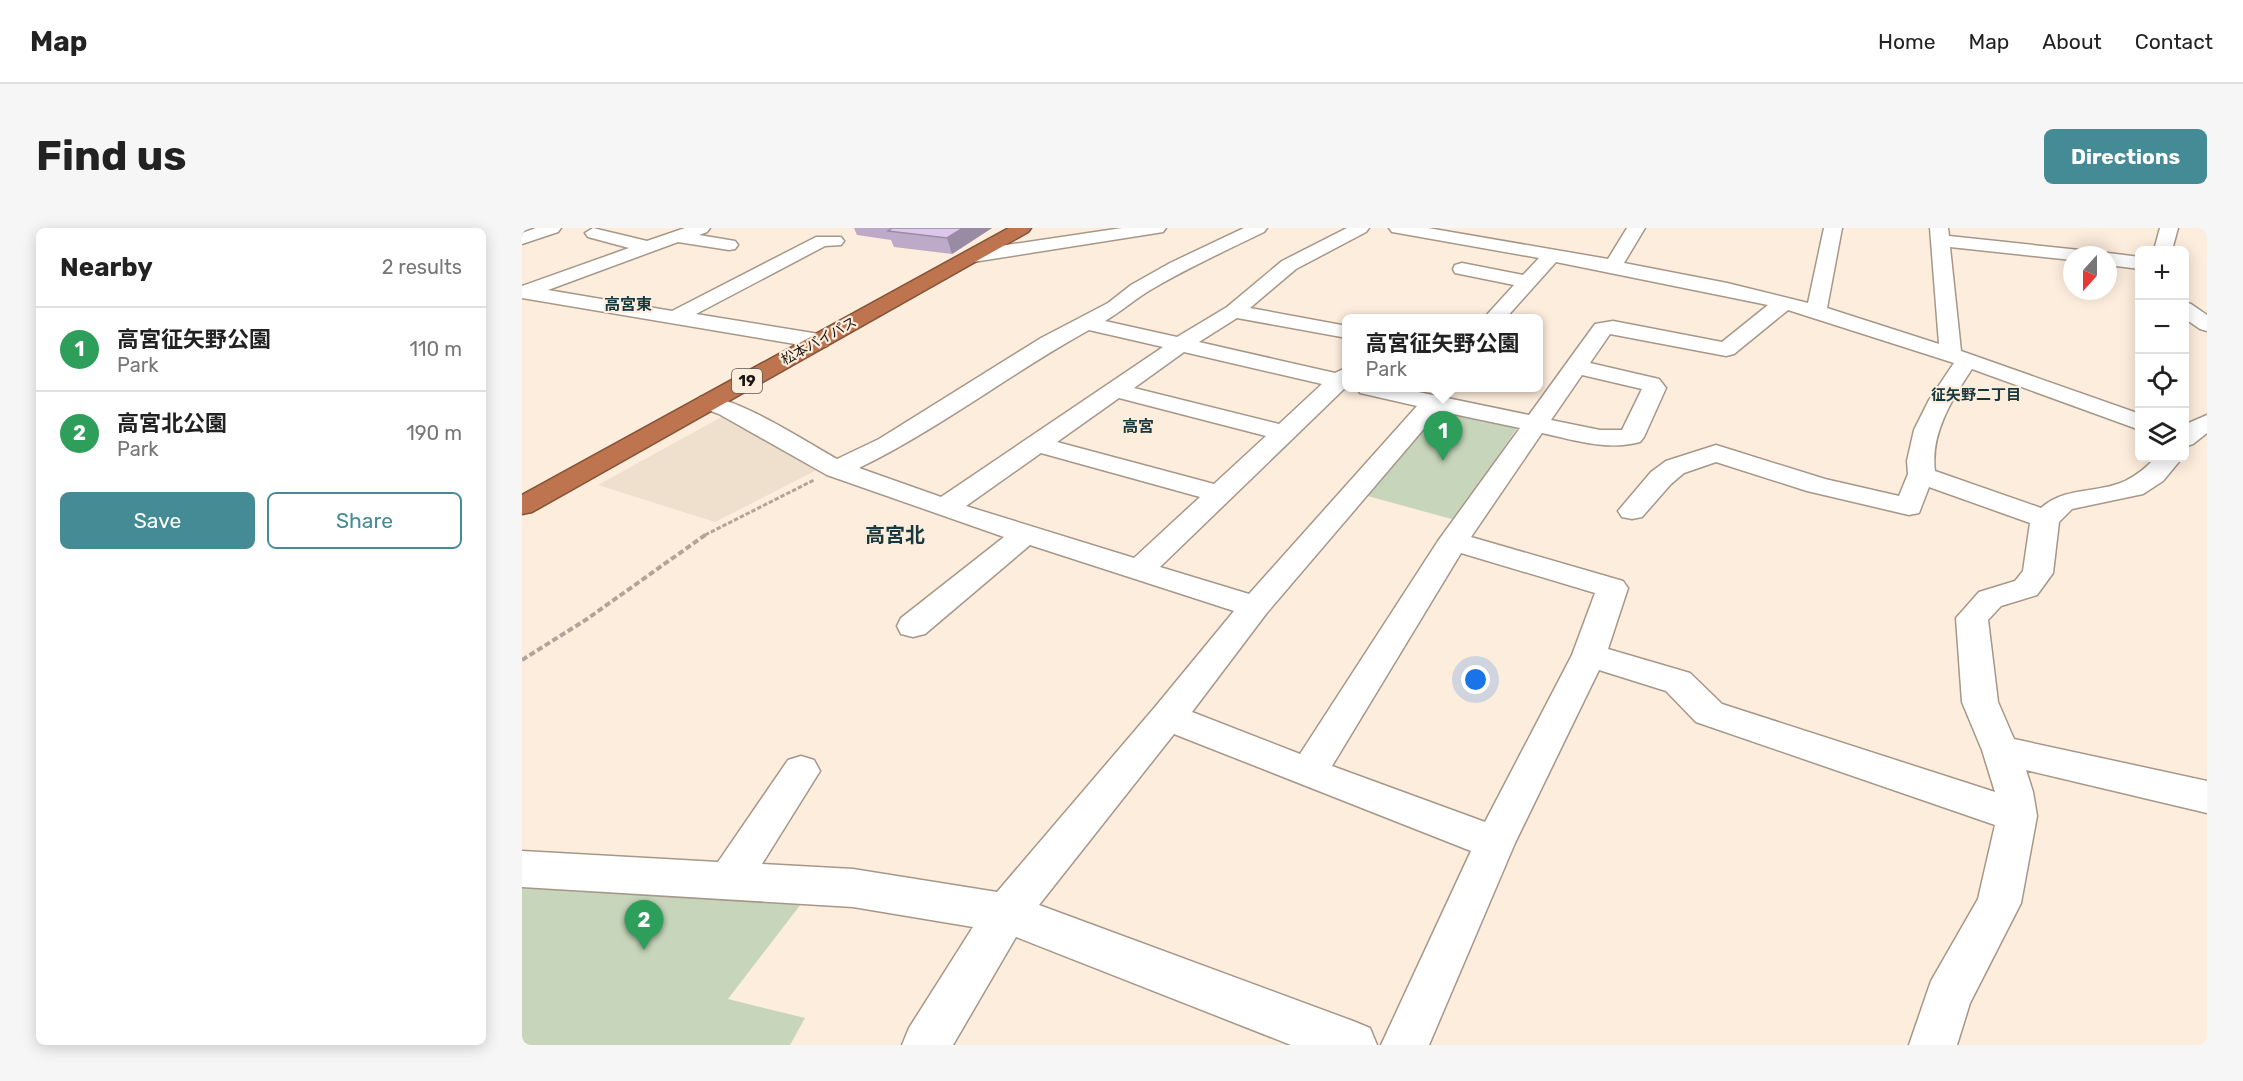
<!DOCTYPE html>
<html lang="en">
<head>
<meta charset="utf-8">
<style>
	:root { --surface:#fff; --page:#f6f6f6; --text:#222; --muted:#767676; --line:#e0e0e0; --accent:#458b96 }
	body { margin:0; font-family:Rubik,"Noto Sans JP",sans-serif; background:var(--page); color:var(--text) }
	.controls { position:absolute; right:18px; top:18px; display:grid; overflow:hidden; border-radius:9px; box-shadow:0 3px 15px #0003 }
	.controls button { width:54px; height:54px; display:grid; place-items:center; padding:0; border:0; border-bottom:2px solid var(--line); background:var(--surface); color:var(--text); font:30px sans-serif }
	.compass { position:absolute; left:1541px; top:18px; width:54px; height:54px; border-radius:50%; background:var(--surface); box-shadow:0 3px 15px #0003; rotate:201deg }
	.you { position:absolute; left:954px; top:452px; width:21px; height:21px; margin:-15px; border:4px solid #fff; border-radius:50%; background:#1a73e8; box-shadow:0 0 0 9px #1a73e833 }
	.badge { display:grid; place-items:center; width:39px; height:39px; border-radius:50%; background:var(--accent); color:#fff; font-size:20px; font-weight:700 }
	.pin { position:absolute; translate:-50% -50px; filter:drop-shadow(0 2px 3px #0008) }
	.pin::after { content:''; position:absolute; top:32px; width:21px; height:18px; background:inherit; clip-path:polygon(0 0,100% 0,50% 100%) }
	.popup { position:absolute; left:820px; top:86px; width:201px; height:78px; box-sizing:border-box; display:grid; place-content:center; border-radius:9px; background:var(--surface); filter:drop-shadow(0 2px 4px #0005); font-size:20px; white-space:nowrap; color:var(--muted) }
	.popup b { font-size:22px; color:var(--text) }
	.popup::after { content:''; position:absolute; left:50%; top:100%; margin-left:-12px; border:12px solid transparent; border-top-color:var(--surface) }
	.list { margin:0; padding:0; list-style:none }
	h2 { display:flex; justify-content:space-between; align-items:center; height:78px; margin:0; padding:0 24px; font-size:26px }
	h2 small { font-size:20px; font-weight:400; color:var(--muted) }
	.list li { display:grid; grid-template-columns:39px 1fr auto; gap:18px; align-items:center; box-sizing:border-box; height:84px; padding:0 24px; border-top:2px solid var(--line) }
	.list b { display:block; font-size:22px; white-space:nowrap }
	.list p { margin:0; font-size:20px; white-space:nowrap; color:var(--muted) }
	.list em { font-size:20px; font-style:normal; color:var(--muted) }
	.actions { display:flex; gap:12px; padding:18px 24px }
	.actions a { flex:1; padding:14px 0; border:2px solid var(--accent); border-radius:9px; text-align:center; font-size:21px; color:var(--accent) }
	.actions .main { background:var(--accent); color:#fff }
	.icon { flex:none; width:33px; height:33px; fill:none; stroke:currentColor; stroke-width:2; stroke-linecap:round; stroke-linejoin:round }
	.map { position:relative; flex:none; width:1685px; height:817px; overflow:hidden; border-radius:9px }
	header { display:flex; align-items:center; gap:36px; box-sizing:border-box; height:84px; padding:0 30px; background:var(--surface); border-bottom:2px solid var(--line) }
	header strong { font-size:28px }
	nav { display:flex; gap:33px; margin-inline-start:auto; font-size:21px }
	.intro { display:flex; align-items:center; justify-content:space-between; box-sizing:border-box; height:144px; padding:0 36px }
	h1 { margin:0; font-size:42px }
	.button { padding:15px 27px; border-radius:9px; background:var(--accent); color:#fff; font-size:21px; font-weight:700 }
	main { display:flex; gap:36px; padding:0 36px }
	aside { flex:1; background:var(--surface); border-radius:9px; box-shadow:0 3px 15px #0003 }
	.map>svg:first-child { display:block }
	.commercial { fill:#eee0cd }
	.green { fill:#c7d6ba }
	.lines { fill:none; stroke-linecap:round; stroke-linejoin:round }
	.minor-casing { stroke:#a69789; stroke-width:3 }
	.highway-casing { stroke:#855338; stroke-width:3 }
	.path-far1 { stroke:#b1a598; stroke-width:3; stroke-dasharray:4.5 2; stroke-linecap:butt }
	.path { stroke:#b1a598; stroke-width:4; stroke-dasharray:6 3; stroke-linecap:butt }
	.minor { fill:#fff; fill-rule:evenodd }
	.highway { fill:#be744e; fill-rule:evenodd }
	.wall { fill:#bdaac9 }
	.shaded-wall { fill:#9a8ba4 }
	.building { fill:#dcc6ea; stroke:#9a8ba4; stroke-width:1.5 }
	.labels { text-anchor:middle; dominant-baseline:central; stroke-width:4.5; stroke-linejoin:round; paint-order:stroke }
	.far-street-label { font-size:14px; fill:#1b1510; stroke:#fdeddd }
	.shield { fill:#fdeddd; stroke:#5f564e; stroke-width:1.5 }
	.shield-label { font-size:15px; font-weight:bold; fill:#1b1510 }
	.far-neighbourhood-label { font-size:15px; font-weight:bold; fill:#17383e; stroke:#fdeddd }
	.far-quarter-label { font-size:16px; font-weight:bold; fill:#17383e; stroke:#fdeddd }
	.quarter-label { font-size:20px; font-weight:bold; fill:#17383e; stroke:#fdeddd }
</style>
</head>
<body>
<header>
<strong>Map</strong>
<nav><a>Home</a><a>Map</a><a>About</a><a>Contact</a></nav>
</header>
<div class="intro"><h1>Find us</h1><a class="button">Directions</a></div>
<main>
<aside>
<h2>Nearby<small>2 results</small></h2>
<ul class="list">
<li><span class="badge" style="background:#2e9e5b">1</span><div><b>高宮征矢野公園</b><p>Park</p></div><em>110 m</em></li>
<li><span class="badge" style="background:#2e9e5b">2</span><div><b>高宮北公園</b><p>Park</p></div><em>190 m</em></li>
</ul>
<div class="actions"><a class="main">Save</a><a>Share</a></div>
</aside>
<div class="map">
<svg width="1685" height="817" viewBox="0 0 1685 817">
	<rect width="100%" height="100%" fill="#fdeddd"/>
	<!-- commercial -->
	<path class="commercial" d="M205,186L299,240L193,294L76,257Z"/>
	<!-- green -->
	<path class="green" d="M913,181L995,200L933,292L842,267Z
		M0,653L282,672L206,771L283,790L268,817H0Z"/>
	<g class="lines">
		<!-- minor casing -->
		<g class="minor-casing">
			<path id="minor" d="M14,0H39L36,4L0,16V5Z
				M71,0L125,13L163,0H188L185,4L177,7L213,13L216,17L213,21L207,22L156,14L26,62L150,83L294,9H319L322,13L319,17L303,18L174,86L297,106L305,108L308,113L305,118L297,120L0,70V58L107,20L66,9L63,5Z
				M600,0H644L641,4L635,5L451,34L444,32L442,28L444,24L451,22Z
				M722,0H745L742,4C703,23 663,41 625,64C611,73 598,84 583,93L655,109L705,79L760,33L825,0H847L844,4L774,41L728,80L825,98V110L715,90L677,114L813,145L825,139V160H834L822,161L638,339L727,366L895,178L838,165L835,160H877L1007,187L1073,96L1091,93L1200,114L1246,77L1034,34L983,91H961L992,57L933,45L931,41L933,37L940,35L1001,47L1017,30L876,5L870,4L867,0H906L1086,31L1105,0H1123L1102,35L1205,55L1286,75L1302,0H1320L1305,80L1417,116L1408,0H1426L1427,8L1567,23L1569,27H1550V32L1428,19L1439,123L1618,186V202L1450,141C1430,171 1408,206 1413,243L1519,280C1544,258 1575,266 1603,253C1615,247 1625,239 1633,230H1660L1641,253L1621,266L1550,281L1537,294L1531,345L1515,367L1479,378L1466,392L1476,474L1492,511L1685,553V585L1504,542L1511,564L1515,588L1499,675L1448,775L1435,817H1387L1409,753L1456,671L1473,597L1174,494L1144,463L1077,442L993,615L907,817H859L949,623L652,506L517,677L831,793L848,800L855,817H769L494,709L431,817H380L387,800L451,699L331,679L0,659V623L196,634L266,532L279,528L292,532L298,543L240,636L331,641L475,664L633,479L712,383L508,317L403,406L391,409L379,406L375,398L379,390L482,309L305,247L197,186L178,179L175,174L178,169C205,162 288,216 315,231L357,211L519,110L586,75L609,57L648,35ZM1266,82L1432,135L1407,172L1392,202L1385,233L1386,246L1377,268L1303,251L1194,217L1144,233L1129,244L1096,283L1100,289L1110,291L1120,289L1149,256L1162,245L1194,234L1285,263L1387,287L1397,285L1407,259L1508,295L1501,343L1493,353L1457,364L1434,390L1440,474L1460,522L1473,564L1200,476L1168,445L1086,421L1106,360L1101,353L949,309L1020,205C1052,212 1085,223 1118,214L1122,209L1144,160L1137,151L1068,135L1088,106L1204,128L1212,126ZM567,102L641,119L419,269L337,240C417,201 489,145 567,102ZM662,124L800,156L757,196L612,160ZM1060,147L1120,161L1100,202H1078L1029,192ZM597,170L744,208L692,256L535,214ZM917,183L998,200L916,313L778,526L670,484L744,386ZM519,225L678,269L612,330L444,278ZM939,325L1073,365L1050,427L963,594L810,538Z
				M1638,0H1656L1650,22H1632Z
				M1586,25L1618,29V41L1586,37V27H1580Z
				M1662,74L1669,76L1685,87V103L1678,101L1662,90Z
				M1685,187V205L1671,216L1662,219V197Z"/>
		</g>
		<!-- highway casing -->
		<g class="highway-casing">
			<path id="highway" d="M487,0H509L506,4L10,284L0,286V267Z"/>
		</g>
		<!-- path-far1 -->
		<path class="path-far1" d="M183,307L292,252"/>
		<!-- path -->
		<path class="path" d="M0,432L65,391L186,305"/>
		<!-- minor -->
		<use href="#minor" class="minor"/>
		<!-- highway -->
		<use href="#highway" class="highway"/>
	</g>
	<!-- wall -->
	<path class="wall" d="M332,0H470L430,26L372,19L369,12L335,7Z"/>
	<!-- shaded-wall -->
	<path class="shaded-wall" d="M441,0H470L430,26L425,10Z"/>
	<!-- building -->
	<path class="building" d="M370,0H441L425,10L366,3Z"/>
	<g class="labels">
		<!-- far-street labels -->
		<g class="far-street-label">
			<text transform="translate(297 113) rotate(-29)">松本バイパス</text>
		</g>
		<!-- shield labels -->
		<rect class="shield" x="210" y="141" width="30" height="24" rx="4.5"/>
		<g class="shield-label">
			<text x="225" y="153">19</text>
		</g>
		<!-- far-neighbourhood labels -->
		<g class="far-neighbourhood-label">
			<text x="1454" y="167">征矢野二丁目</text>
		</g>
		<!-- far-quarter labels -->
		<g class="far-quarter-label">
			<text x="106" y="76">高宮東</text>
			<text x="616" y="198">高宮</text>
		</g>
		<!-- quarter labels -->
		<g class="quarter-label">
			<text x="373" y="307">高宮北</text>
		</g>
	</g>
</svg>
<div class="controls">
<button>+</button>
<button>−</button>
<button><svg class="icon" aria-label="locate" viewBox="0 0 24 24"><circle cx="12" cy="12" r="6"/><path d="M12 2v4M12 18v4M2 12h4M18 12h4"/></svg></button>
<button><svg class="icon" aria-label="layers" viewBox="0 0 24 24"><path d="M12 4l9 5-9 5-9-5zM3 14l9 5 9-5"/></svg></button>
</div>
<svg class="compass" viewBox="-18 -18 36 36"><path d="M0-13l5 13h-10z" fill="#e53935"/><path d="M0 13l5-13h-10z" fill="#767676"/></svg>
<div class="you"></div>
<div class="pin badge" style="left:921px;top:233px;background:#2e9e5b">1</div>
<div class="popup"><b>高宮征矢野公園</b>Park</div>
<div class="pin badge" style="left:122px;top:722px;background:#2e9e5b">2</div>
</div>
</main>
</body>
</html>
